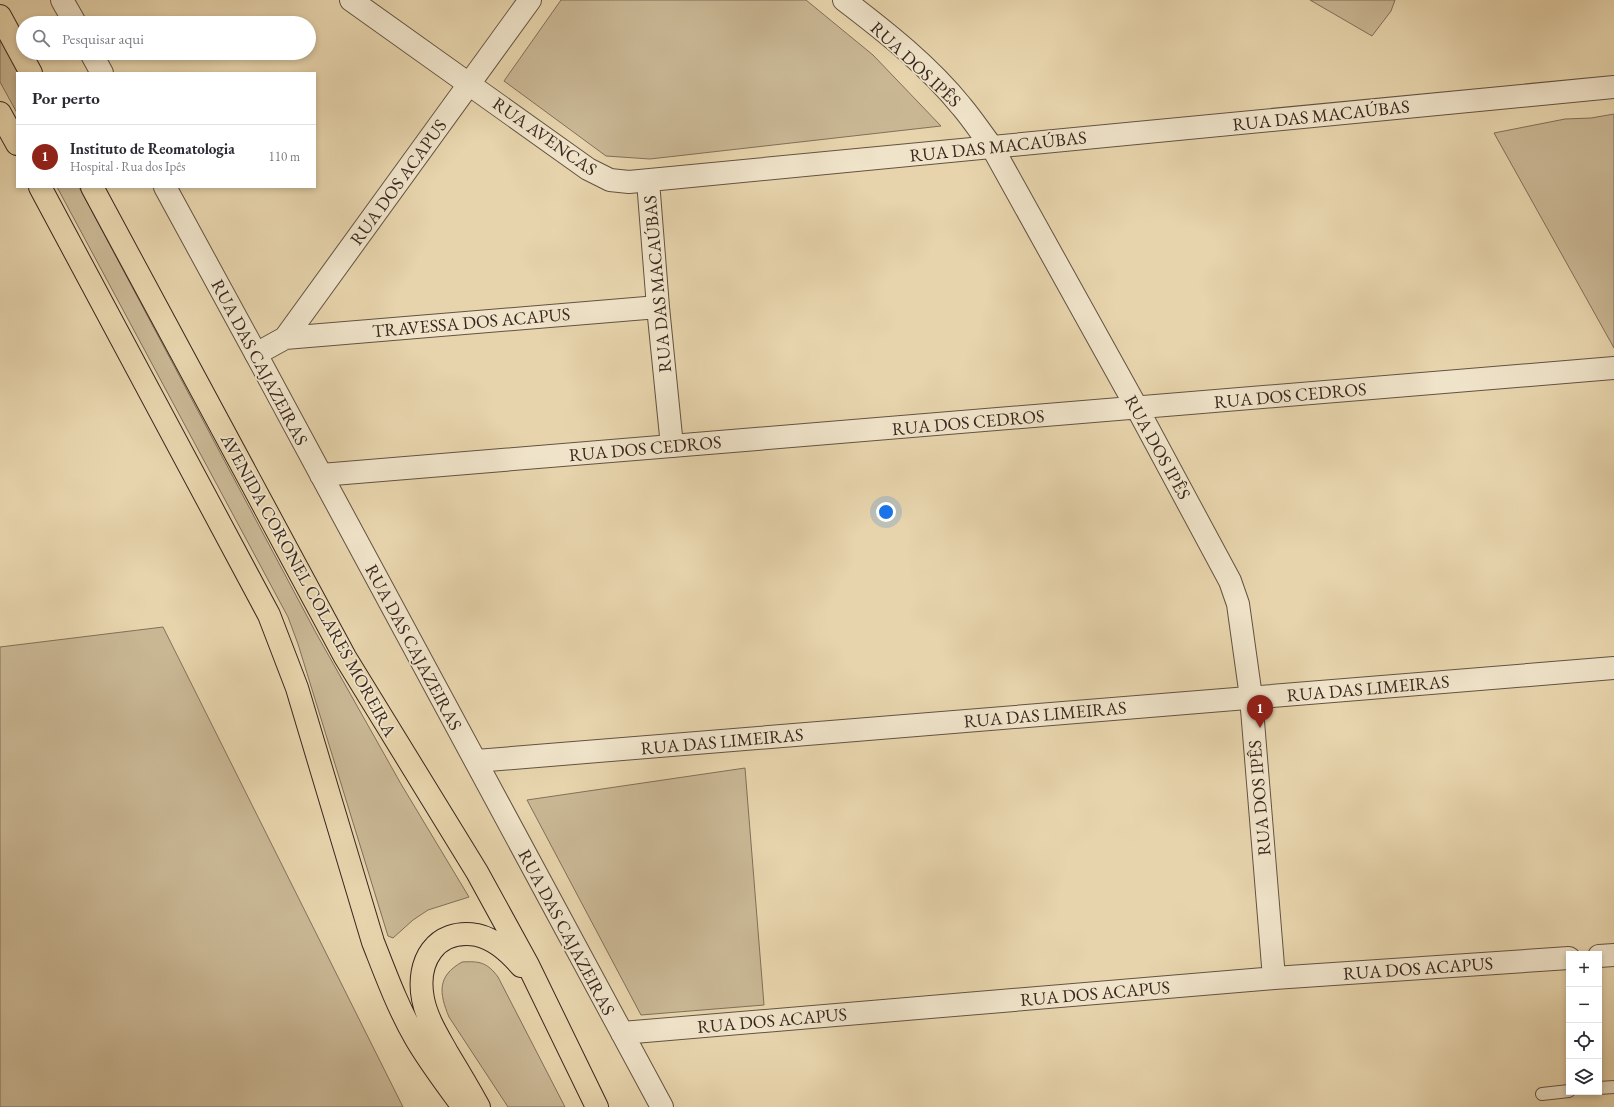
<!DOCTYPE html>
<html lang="pt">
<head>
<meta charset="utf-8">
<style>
	:root { --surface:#fff; --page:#f2f2f3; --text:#2b2b33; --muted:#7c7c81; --line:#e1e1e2; --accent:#8f2418 }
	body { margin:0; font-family:"EB Garamond",serif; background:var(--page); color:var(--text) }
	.controls { position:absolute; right:12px; bottom:12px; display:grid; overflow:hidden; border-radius:0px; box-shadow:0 2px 6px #0003 }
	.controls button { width:36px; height:36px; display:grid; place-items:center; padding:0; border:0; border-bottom:1px solid var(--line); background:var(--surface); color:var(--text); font:20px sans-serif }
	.you { position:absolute; left:886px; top:512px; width:14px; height:14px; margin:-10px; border:3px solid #fff; border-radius:50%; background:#1a73e8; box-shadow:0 0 0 6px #1a73e833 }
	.badge { display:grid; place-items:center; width:26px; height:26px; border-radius:50%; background:var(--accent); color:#fff; font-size:13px; font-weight:700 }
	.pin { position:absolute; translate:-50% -33px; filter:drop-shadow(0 1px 2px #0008) }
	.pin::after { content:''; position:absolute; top:21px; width:14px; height:12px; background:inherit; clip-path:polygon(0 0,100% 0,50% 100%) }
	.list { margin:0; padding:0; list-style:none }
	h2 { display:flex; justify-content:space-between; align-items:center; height:52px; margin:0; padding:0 16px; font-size:17px }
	h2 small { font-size:13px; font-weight:400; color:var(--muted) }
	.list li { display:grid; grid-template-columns:26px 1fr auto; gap:12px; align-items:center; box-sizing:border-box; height:64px; padding:0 16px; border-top:1px solid var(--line) }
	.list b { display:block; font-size:15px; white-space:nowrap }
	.list p { margin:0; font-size:13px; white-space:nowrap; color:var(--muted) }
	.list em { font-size:13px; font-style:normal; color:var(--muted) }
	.icon { flex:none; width:22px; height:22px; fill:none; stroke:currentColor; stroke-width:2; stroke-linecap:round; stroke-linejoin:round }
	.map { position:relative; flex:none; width:1614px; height:1107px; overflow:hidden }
	.search { position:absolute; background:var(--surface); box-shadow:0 2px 6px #0003; left:16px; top:16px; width:300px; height:44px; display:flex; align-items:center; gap:10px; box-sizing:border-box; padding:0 14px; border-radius:22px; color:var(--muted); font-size:15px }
	.panel { position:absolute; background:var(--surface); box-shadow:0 2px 6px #0003; left:16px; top:72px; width:300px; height:116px; border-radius:0px }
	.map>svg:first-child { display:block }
	.green { fill:#c9b794; stroke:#816f5a }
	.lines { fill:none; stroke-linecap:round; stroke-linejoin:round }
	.service-casing { stroke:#645242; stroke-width:14 }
	.minor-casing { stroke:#645242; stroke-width:24 }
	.tertiary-casing { stroke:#645242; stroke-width:24 }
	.primary-casing { stroke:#39271f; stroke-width:24 }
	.service { stroke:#efe3c9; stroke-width:12 }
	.minor { stroke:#efe3c9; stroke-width:22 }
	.tertiary { stroke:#efe3c9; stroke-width:22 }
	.primary { stroke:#e7d4ac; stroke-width:22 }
	.labels { text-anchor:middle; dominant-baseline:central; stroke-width:3.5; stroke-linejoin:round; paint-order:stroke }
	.street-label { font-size:18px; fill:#39271f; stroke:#efe3c9 }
</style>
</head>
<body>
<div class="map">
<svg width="1614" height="1107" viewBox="0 0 1614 1107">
	<rect width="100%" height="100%" fill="#e7d4ac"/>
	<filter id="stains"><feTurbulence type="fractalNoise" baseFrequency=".005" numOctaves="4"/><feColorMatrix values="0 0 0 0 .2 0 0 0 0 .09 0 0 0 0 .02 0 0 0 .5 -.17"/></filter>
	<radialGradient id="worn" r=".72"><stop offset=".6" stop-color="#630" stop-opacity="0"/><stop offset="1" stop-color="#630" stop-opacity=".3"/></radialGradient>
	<!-- green -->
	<path class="green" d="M561,0H806L873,55L941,126L650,159L606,156L504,81Z
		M1310,0H1395L1391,11L1372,36Z
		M0,40L18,73L17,113L0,82Z
		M1614,114V348L1494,133L1565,119L1591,118Z
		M57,187H79L316,633L401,784L469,897L428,910L413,920L393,938L388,936L298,644L288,617Z
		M163,627L403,1107H0V647Z
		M745,768L764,1005L641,1015L527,800Z
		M462,962C479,961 487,962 498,977L565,1107H508L449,1017C439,993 437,976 462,962Z"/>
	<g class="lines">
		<!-- service casing -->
		<g class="service-casing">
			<path id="service" d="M1599,1088L1614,1087
				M1542,1094L1569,1091"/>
		</g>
		<!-- minor casing -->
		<g class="minor-casing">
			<path id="minor" d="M351,0L588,169L610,180L629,182L1614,87
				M648,181L658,307L672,446
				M285,338L658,307
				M256,354L285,338L530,0
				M476,761L1614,668"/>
		</g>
		<!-- tertiary casing -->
		<g class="tertiary-casing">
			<path id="tertiary" d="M62,0L75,23
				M844,0C886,32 929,66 962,107C973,120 982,134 992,147L1137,408L1230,581L1238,604L1251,697L1274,978
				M91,53L102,73
				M165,187L256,354L662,1107
				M321,475L1614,368
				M1599,956L1614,955
				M622,1033L1274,978L1569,958"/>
		</g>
		<!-- primary casing -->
		<g class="primary-casing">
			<path id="primary" d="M0,16L31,73
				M0,113L17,144
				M40,187L269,615L297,688L373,942C386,975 398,1008 416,1039C430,1063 447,1085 463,1107
				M92,187L345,657L477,872L528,965L597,1107
				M479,1107C469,1089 459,1072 448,1054C438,1036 427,1019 423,999C416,962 435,928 477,935C495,939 510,953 521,966"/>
		</g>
		<!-- service -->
		<use href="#service" class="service"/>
		<!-- minor -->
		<use href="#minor" class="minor"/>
		<!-- tertiary -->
		<use href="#tertiary" class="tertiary"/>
		<!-- primary -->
		<use href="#primary" class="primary"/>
	</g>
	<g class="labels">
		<!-- street labels -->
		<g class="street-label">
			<text transform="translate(916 64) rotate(43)">RUA DOS IPÊS</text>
			<text transform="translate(1321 115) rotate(-6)">RUA DAS MACAÚBAS</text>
			<text transform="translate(545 136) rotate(35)">RUA AVENCAS</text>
			<text transform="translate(998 146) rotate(-6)">RUA DAS MACAÚBAS</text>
			<text transform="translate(398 182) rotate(-54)">RUA DOS ACAPUS</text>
			<text transform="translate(657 284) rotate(-95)">RUA DAS MACAÚBAS</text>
			<text transform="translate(471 322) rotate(-5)">TRAVESSA DOS ACAPUS</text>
			<text transform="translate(260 362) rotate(62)">RUA DAS CAJAZEIRAS</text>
			<text transform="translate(1290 395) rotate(-5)">RUA DOS CEDROS</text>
			<text transform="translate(968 422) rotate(-5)">RUA DOS CEDROS</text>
			<text transform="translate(1158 447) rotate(61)">RUA DOS IPÊS</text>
			<text transform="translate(645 448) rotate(-5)">RUA DOS CEDROS</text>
			<text transform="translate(309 585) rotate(61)">AVENIDA CORONEL COLARES MOREIRA</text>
			<text transform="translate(414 647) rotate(62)">RUA DAS CAJAZEIRAS</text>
			<text transform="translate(1368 688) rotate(-5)">RUA DAS LIMEIRAS</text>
			<text transform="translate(1045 714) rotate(-5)">RUA DAS LIMEIRAS</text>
			<text transform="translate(722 741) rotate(-5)">RUA DAS LIMEIRAS</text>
			<text transform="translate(1259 798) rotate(-95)">RUA DOS IPÊS</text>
			<text transform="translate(567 932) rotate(62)">RUA DAS CAJAZEIRAS</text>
			<text transform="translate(1418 968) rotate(-4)">RUA DOS ACAPUS</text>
			<text transform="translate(1095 993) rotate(-5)">RUA DOS ACAPUS</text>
			<text transform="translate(772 1020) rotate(-5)">RUA DOS ACAPUS</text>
		</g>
	</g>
	<rect width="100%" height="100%" filter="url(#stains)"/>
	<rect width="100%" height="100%" fill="url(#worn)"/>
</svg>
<div class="controls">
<button>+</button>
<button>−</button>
<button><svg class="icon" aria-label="locate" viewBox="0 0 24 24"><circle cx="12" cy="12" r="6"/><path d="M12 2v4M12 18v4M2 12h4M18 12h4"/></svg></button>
<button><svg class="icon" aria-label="layers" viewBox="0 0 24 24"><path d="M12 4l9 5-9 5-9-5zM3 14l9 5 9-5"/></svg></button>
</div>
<div class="you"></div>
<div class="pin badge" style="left:1260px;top:728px">1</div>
<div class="search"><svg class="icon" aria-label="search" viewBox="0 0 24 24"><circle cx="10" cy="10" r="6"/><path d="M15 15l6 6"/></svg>Pesquisar aqui</div>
<section class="panel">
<h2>Por perto<small></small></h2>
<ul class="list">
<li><span class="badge">1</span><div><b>Instituto de Reomatologia</b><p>Hospital · Rua dos Ipês</p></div><em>110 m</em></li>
</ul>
</section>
</div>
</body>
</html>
